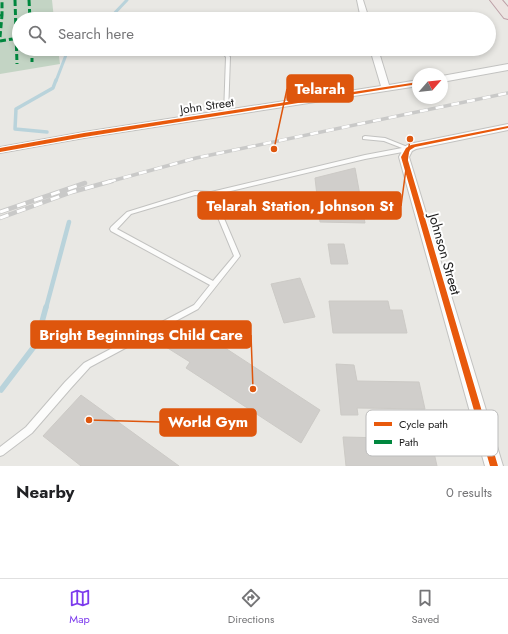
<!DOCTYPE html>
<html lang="en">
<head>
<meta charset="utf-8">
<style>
	:root { --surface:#fff; --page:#f2f2f2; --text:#202124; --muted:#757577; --line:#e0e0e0; --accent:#7c3aed }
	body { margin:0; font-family:Jost,sans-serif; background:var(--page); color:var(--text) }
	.compass { position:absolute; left:412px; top:68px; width:36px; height:36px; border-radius:50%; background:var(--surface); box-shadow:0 2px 6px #0003; rotate:62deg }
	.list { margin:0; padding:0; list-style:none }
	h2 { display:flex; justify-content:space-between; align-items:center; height:52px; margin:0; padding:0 16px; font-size:17px }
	h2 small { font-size:13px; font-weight:400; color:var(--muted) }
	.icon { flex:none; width:22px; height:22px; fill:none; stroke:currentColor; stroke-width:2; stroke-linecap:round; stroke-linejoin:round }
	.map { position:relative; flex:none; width:508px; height:466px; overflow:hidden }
	.search { position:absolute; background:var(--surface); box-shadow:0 2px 6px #0003; left:12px; right:12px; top:12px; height:44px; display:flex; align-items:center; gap:10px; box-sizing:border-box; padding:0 14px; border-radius:22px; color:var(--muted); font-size:15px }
	.sheet { height:112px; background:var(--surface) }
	nav { display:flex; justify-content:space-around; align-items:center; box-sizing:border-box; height:56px; border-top:1px solid var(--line); background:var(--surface); font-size:11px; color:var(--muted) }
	nav a { display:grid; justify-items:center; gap:2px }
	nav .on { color:var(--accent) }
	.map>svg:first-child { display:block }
	.cemetery { fill:#c3d4c4 }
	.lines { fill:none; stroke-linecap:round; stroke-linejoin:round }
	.stream-far3 { stroke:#b9d3db; stroke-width:3 }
	.stream-far2 { stroke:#b9d3db; stroke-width:3.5 }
	.stream-far1 { stroke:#b9d3db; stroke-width:4.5 }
	.stream { stroke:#b9d3db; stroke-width:5.5 }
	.building { fill:#d0cecb; stroke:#cccac6 }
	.service-casing { stroke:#c2c2c0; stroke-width:2 }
	.minor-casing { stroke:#c2c2c0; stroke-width:2 }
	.trunk-casing { stroke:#bc9ea5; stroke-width:2 }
	.service { fill:#fcfcfb; fill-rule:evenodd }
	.minor { fill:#fcfcfb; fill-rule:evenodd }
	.trunk { fill:#ece4e1; fill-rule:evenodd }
	.rail-far1-casing { stroke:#c9c9c8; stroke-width:3.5 }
	.rail-casing { stroke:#c9c9c8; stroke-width:4.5 }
	.rail-far1 { stroke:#fff; stroke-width:2.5; stroke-dasharray:8; stroke-linecap:butt }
	.rail { stroke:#fff; stroke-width:3; stroke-dasharray:9; stroke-linecap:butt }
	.quiet { stroke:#00873e; stroke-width:3; stroke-dasharray:6 3; stroke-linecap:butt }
	.cycleway-casing { stroke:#fff; stroke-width:2 }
	.cycleway { fill:#e8590c; fill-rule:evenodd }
	.labels { text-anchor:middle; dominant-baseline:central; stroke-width:4; stroke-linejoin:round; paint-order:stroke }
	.far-street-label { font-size:12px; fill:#1b1b1b; stroke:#fff }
	.street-label { font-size:14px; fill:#1b1b1b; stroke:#fff }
	.key { fill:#fff; stroke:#bbb; stroke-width:1 }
	.key-label { font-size:11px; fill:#1b1b1b }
	.leader { fill:none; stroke:#de560d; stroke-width:1.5 }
	.callout-dot { fill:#de560d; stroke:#fff; stroke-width:1.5 }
	.callout { fill:#de560d; stroke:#de560d; stroke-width:1.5 }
	.callout-label { font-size:15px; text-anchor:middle; font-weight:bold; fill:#fff }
</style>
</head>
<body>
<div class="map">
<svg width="508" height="466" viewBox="0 0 508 466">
	<rect width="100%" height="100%" fill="#e9e8e4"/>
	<!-- cemetery -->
	<path class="cemetery" d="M0,0H52L54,19H19V49H58L60,64L0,74Z"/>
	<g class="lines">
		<!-- stream-far3 -->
		<path class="stream-far3" d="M109,19L127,0
			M56,81L66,55L74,49"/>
		<!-- stream-far2 -->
		<path class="stream-far2" d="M47,132L15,129L16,109L53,88L56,80"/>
		<!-- stream-far1 -->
		<path class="stream-far1" d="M46,308L69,222"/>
		<!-- stream -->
		<path class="stream" d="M1,390L36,344L46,307"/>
	</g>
	<!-- building -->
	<path class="building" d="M355,168L365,223L320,222L315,178Z
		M328,244H344L348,264H331Z
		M300,278L315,317L284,323L271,284Z
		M329,301H388L390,310H402L407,333H333Z
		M187,323L320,410L301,443L186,368L190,362L166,347Z
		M336,364L354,365L357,381L419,382L425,409L357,408L358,415H341Z
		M81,395L179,466H81L43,436Z
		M343,437L431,439L437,466H346Z"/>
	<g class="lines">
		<!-- service casing -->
		<g class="service-casing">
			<path id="service" d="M219,49H223L230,57L228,114L226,115L224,114L226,57Z
				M365,136L385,138L410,148L411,149L408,151L365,159L214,195L240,256L198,309L90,367L71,388L32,433L3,455L0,456V447L26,427L65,382L84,363L194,305L210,285L111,231L110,229L111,227L127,212L195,191L211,192L365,155L402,148L384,141L363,139V137ZM195,195L209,196L234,256L213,281L117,229L131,214Z"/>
		</g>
		<!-- minor casing -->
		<g class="minor-casing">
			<path id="minor" d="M357,0H363L369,19H361Z
				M370,49H378L389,85L418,80V86L84,138L0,153V147L84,132L381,86Z
				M508,64V70L442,82V76Z
				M508,124V130L416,149L412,151L409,157L503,466H485L399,157L404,147L409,144Z"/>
		</g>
		<!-- trunk casing -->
		<g class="trunk-casing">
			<path id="trunk" d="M490,0H502L508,7V19L504,18Z"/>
		</g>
		<!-- service -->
		<use href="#service" class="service"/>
		<!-- minor -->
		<use href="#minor" class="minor"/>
		<!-- trunk -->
		<use href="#trunk" class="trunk"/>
		<!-- rail-far1 casing -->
		<g class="rail-far1-casing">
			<path id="rail-far1" d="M108,182L196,158L508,93"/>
		</g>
		<!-- rail casing -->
		<g class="rail-casing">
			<path id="rail" d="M0,212L85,183
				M0,218L72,192L112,181"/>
		</g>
		<!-- rail-far1 -->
		<use href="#rail-far1" class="rail-far1"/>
		<!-- rail -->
		<use href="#rail" class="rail"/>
		<!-- quiet -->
		<path class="quiet" d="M15,0L17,64
			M29,0L30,19
			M0,16L2,15V0
			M0,37L2,15
			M0,41L19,38
			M32,49V62"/>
		<!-- cycleway casing -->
		<g class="cycleway-casing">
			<path id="cycleway" d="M418,82V84L84,137L0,152V148L84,133Z
				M508,126V128L415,147L410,150L407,157L498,466H490L401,157L406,148L411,145Z"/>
		</g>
		<!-- cycleway -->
		<use href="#cycleway" class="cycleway"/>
	</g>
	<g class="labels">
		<!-- far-street labels -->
		<g class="far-street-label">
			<text transform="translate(207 106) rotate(-8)">John Street</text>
		</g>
		<!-- street labels -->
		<g class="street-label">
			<text transform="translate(445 254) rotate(74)">Johnson Street</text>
		</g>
	</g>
	<!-- legend -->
	<rect x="366" y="410" width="132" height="46" rx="6" class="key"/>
	<rect x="374" y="422" width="18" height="4" fill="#e8590c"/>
	<rect x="374" y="440" width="18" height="4" fill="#00873e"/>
	<g class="key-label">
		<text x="399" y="428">Cycle path</text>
		<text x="399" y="446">Path</text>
	</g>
	<!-- callouts -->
	<path class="leader" d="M274 149L287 89M410 139L401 206M253 389L251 335M89 420L160 422"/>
	<g class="callout-dot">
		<circle cx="274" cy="149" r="4"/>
		<circle cx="410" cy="139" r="4"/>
		<circle cx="253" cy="389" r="4"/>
		<circle cx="89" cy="420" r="4"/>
	</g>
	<g class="callout">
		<rect x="287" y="75" width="66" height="27" rx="4"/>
		<rect x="198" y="192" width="203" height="27" rx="4"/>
		<rect x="31" y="321" width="220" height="27" rx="4"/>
		<rect x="160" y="409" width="96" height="27" rx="4"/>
	</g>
	<g class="callout-label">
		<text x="320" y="94">Telarah</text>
		<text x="300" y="211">Telarah Station, Johnson St</text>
		<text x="141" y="340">Bright Beginnings Child Care</text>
		<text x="208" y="427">World Gym</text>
	</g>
</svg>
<svg class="compass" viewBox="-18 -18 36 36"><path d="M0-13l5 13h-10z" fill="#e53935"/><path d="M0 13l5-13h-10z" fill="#757577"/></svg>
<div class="search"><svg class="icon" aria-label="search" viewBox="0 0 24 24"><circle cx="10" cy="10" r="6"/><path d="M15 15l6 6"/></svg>Search here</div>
</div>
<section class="sheet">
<h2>Nearby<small>0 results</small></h2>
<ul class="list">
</ul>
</section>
<nav>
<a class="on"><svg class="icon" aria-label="map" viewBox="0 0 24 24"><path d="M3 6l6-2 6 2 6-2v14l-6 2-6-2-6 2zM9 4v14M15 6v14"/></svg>Map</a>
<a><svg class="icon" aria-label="directions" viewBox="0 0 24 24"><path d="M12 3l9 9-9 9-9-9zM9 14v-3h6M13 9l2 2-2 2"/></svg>Directions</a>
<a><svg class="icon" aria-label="saved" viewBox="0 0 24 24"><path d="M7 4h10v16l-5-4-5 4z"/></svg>Saved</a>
</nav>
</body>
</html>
